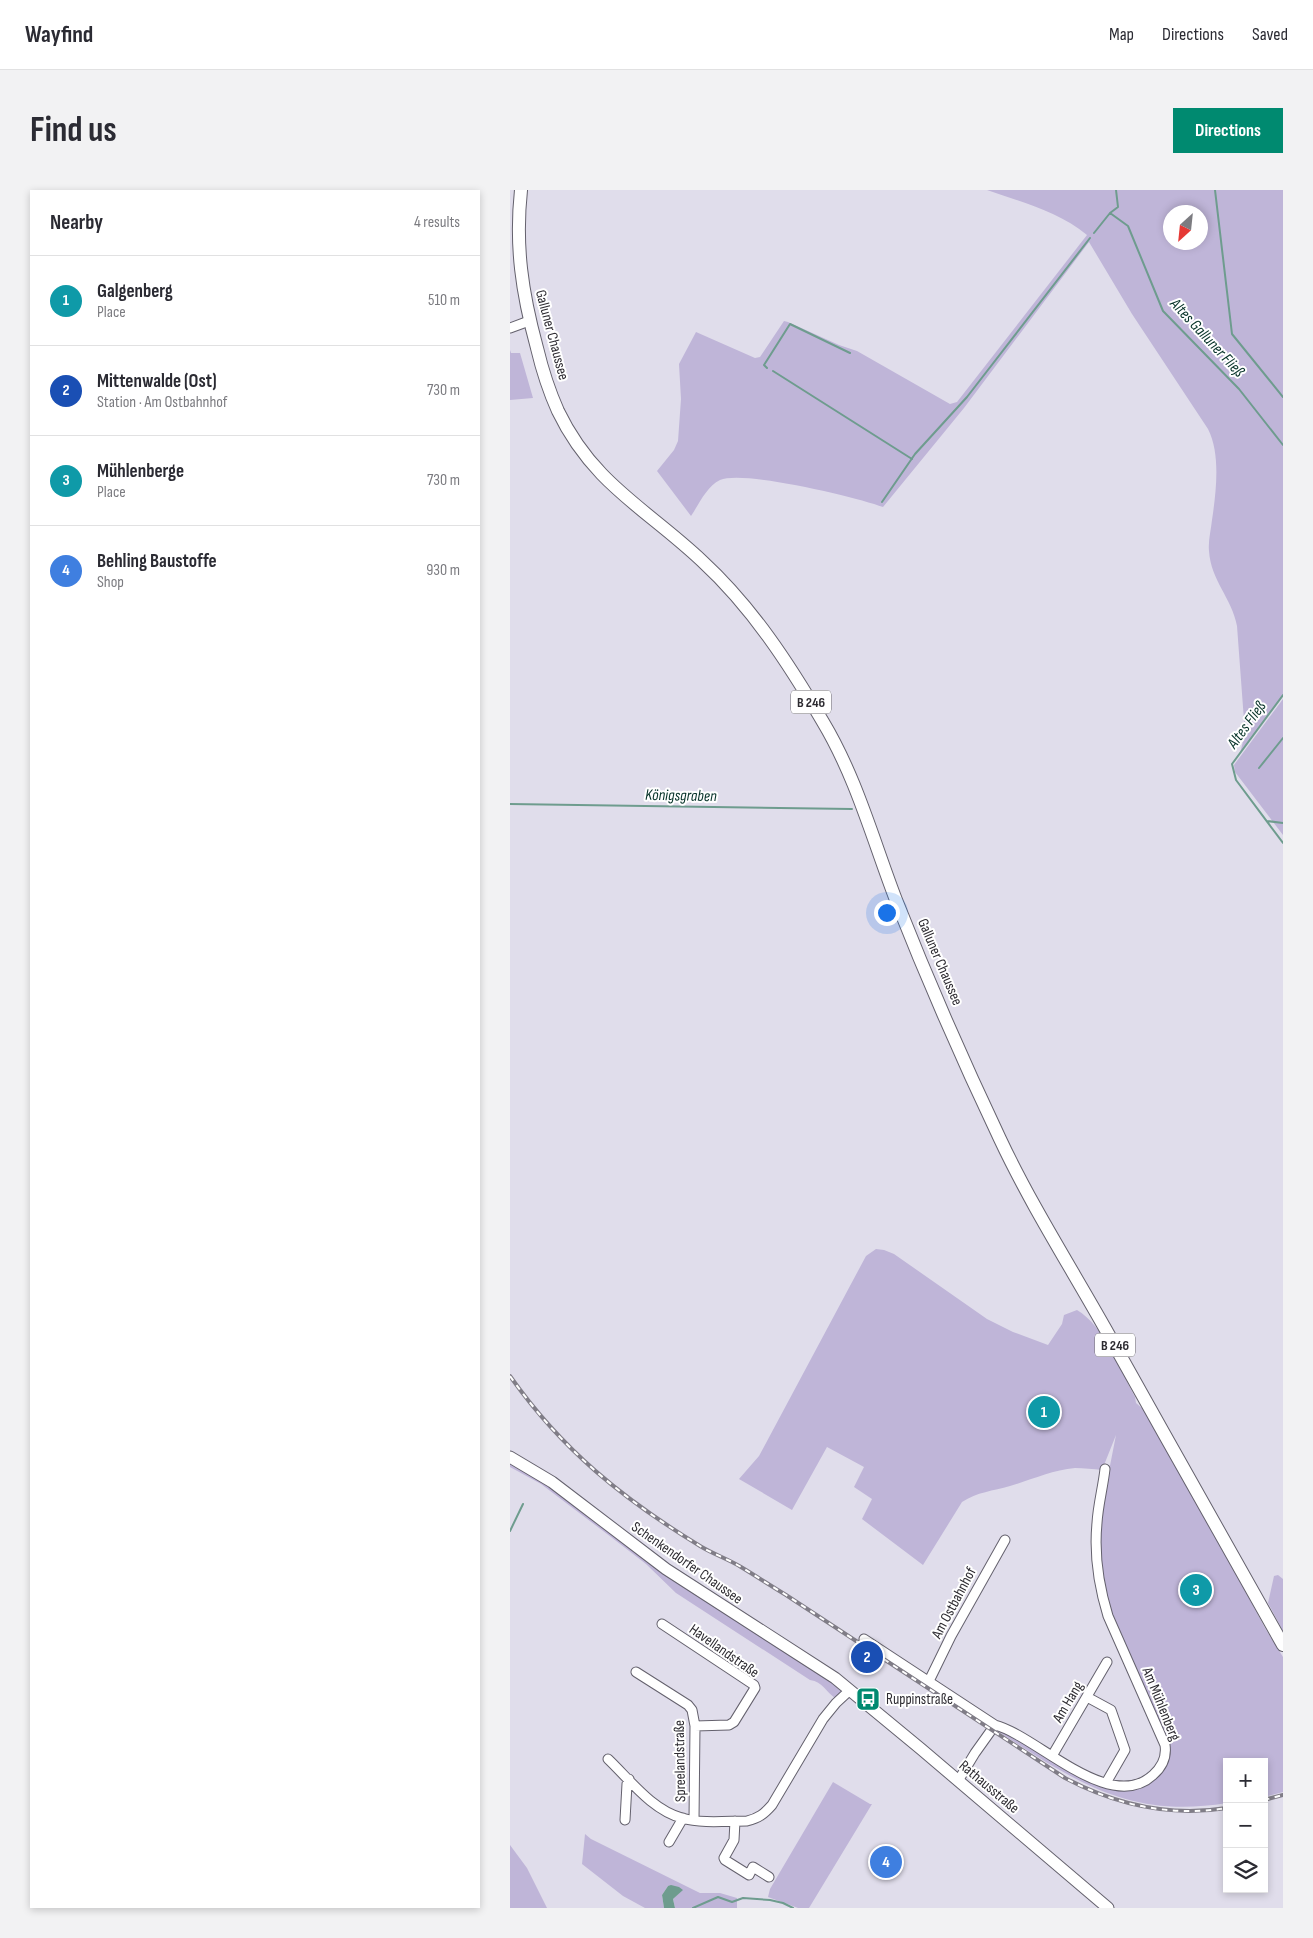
<!DOCTYPE html>
<html lang="en">
<head>
<meta charset="utf-8">
<style>
	:root { --surface:#fff; --page:#f2f2f3; --text:#2b2b33; --muted:#7c7c81; --line:#e1e1e2; --accent:#008a70 }
	body { margin:0; font-family:"Sofia Sans Condensed",sans-serif; background:var(--page); color:var(--text) }
	.controls { position:absolute; right:15px; bottom:15px; display:grid; overflow:hidden; border-radius:0px; box-shadow:0 2px 8px #0003 }
	.controls button { width:45px; height:45px; display:grid; place-items:center; padding:0; border:0; border-bottom:1px solid var(--line); background:var(--surface); color:var(--text); font:25px sans-serif }
	.compass { position:absolute; left:653px; top:15px; width:45px; height:45px; border-radius:50%; background:var(--surface); box-shadow:0 2px 8px #0003; rotate:207deg }
	.you { position:absolute; left:376px; top:722px; width:18px; height:18px; margin:-12px; border:4px solid #fff; border-radius:50%; background:#1a73e8; box-shadow:0 0 0 8px #1a73e833 }
	.badge { display:grid; place-items:center; width:32px; height:32px; border-radius:50%; background:var(--accent); color:#fff; font-size:16px; font-weight:700 }
	.pin { position:absolute; translate:-50% -50%; border:2px solid #fff; box-shadow:0 1px 5px #0006 }
	.list { margin:0; padding:0; list-style:none }
	h2 { display:flex; justify-content:space-between; align-items:center; height:65px; margin:0; padding:0 20px; font-size:21px }
	h2 small { font-size:16px; font-weight:400; color:var(--muted) }
	.list li { display:grid; grid-template-columns:32px 1fr auto; gap:15px; align-items:center; box-sizing:border-box; height:90px; padding:0 20px; border-top:1px solid var(--line) }
	.list b { display:block; font-size:19px; white-space:nowrap }
	.list p { margin:0; font-size:16px; white-space:nowrap; color:var(--muted) }
	.list em { font-size:16px; font-style:normal; color:var(--muted) }
	.icon { flex:none; width:28px; height:28px; fill:none; stroke:currentColor; stroke-width:2; stroke-linecap:round; stroke-linejoin:round }
	.map { position:relative; flex:none; width:773px; height:1718px; overflow:hidden; border-radius:0px }
	header { display:flex; align-items:center; gap:30px; box-sizing:border-box; height:70px; padding:0 25px; background:var(--surface); border-bottom:1px solid var(--line) }
	header strong { font-size:24px }
	nav { display:flex; gap:28px; margin-inline-start:auto; font-size:18px }
	.intro { display:flex; align-items:center; justify-content:space-between; box-sizing:border-box; height:120px; padding:0 30px }
	h1 { margin:0; font-size:35px }
	.button { padding:12px 22px; border-radius:0px; background:var(--accent); color:#fff; font-size:18px; font-weight:700 }
	main { display:flex; gap:30px; padding:0 30px }
	aside { flex:1; background:var(--surface); border-radius:0px; box-shadow:0 2px 8px #0003 }
	.map>svg:first-child { display:block }
	.green { fill:#bfb5d8; fill-rule:evenodd }
	.water { fill:#6e9c8e }
	.lines { fill:none; stroke-linecap:round; stroke-linejoin:round }
	.stream { stroke:#6e9c8e; stroke-width:2 }
	.street-casing { stroke:#64616d; stroke-width:11 }
	.secondary-casing { stroke:#64616d; stroke-width:13 }
	.primary-casing { stroke:#64616d; stroke-width:14 }
	.street { stroke:#fff; stroke-width:9 }
	.secondary { stroke:#fff; stroke-width:11 }
	.primary { stroke:#fff; stroke-width:12 }
	.rail-casing { stroke:#807d87; stroke-width:4 }
	.rail { stroke:#fff; stroke-width:2; stroke-dasharray:5.5; stroke-linecap:butt }
	.labels { text-anchor:middle; dominant-baseline:central; stroke-width:4; stroke-linejoin:round; paint-order:stroke }
	.shield { fill:#fff; stroke:#6c6b6f; stroke-width:1 }
	.shield-label { font-size:14px; font-weight:bold; fill:#2d2b31 }
	.street-label { font-size:15px; fill:#2d2b31; stroke:#fff }
	.poi-label { font-size:15px; fill:#2d2b31; stroke:#fff; text-anchor:start }
	.water-label { font-size:16px; font-style:italic; fill:#073329; stroke:#fff }
</style>
</head>
<body>
<header>
<strong>Wayfind</strong>
<nav><a>Map</a><a>Directions</a><a>Saved</a></nav>
</header>
<div class="intro"><h1>Find us</h1><a class="button">Directions</a></div>
<main>
<aside>
<h2>Nearby<small>4 results</small></h2>
<ul class="list">
<li><span class="badge" style="background:#0f9aa8">1</span><div><b>Galgenberg</b><p>Place</p></div><em>510 m</em></li>
<li><span class="badge" style="background:#1a4fb4">2</span><div><b>Mittenwalde (Ost)</b><p>Station · Am Ostbahnhof</p></div><em>730 m</em></li>
<li><span class="badge" style="background:#0f9aa8">3</span><div><b>Mühlenberge</b><p>Place</p></div><em>730 m</em></li>
<li><span class="badge" style="background:#3f7fe0">4</span><div><b>Behling Baustoffe</b><p>Shop</p></div><em>930 m</em></li>
</ul>
</aside>
<div class="map">
<svg width="773" height="1718" viewBox="0 0 773 1718">
	<rect width="100%" height="100%" fill="#e0ddeb"/>
	<!-- green -->
	<path class="green" d="M477,0H773V506L730,563L735,544L727,436C722,408 701,391 699,361C698,351 701,340 702,330C706,303 711,264 698,239L622,124L579,52L454,218L373,317C346,307 234,280 210,290C197,296 189,314 181,326L147,281L164,260L168,251L171,209L169,174L186,142L245,168L250,167L274,131L278,132L329,155L347,161L440,214L447,212L577,45C549,22 511,12 477,0ZM661,22H691V52H661Z
		M0,160L1,163H10L23,208L0,210Z
		M773,509V645L725,582L724,575Z
		M366,1059L374,1060L384,1064L477,1129L503,1142L538,1155L552,1134L554,1125L567,1120C594,1136 610,1179 625,1207L626,1213L633,1219L678,1295L755,1438L773,1467V1602L754,1607V1572H717V1613C620,1629 566,1592 489,1542H496C526,1560 606,1619 639,1594C649,1587 653,1576 659,1566L596,1411L590,1356L589,1332L606,1245L592,1280C583,1279 574,1278 565,1278C542,1280 521,1290 500,1296C483,1301 467,1302 452,1312L413,1375L352,1329L362,1309L344,1297L354,1277L317,1257L282,1320L229,1289L249,1266L356,1066Z
		M0,1272L19,1282L322,1492L330,1498L331,1504L325,1508C316,1502 313,1492 300,1490L166,1403L136,1374L101,1347L31,1294L0,1277Z
		M768,1385L773,1389V1441L758,1413L764,1386Z
		M323,1592L360,1614H362L299,1718H288L258,1707L260,1699Z
		M75,1644L81,1649L190,1703H210L227,1708V1718H165L163,1709L172,1700L158,1696L152,1705L154,1718H135L113,1706L72,1674Z
		M0,1655L17,1678L37,1718H0Z"/>
	<!-- water -->
	<path class="water" d="M161,1695L169,1697L173,1700L163,1709L165,1718H154L152,1705L158,1696Z"/>
	<g class="lines">
		<!-- stream -->
		<path class="stream" d="M606,0L608,17L600,23L618,36L653,121L729,199L773,255
			M705,0L722,144L773,207
			M584,43L600,23
			M257,178L254,175L280,134L340,163
			M263,181L402,269
			M372,312L405,264L457,207L580,48
			M773,505L722,574L726,590L773,653
			M749,578L773,548
			M0,614L342,619
			M757,631L773,633
			M0,1341L13,1314
			M183,1718L208,1707L222,1712L233,1708L260,1710L273,1713L283,1718"/>
		<!-- street casing -->
		<g class="street-casing">
			<path id="street" d="M0,138L19,131
				M152,1434L244,1495L245,1498L224,1532L219,1535L185,1536
				M354,1449L485,1535C527,1546 600,1625 643,1585C652,1577 657,1568 655,1555L598,1426C589,1397 584,1364 587,1333C588,1315 593,1297 595,1279
				M126,1482L178,1515L182,1520L185,1536L184,1630
				M419,1491L441,1446L495,1350
				M577,1507L601,1520L615,1560L596,1593
				M542,1566L597,1472
				M98,1569C120,1590 142,1620 172,1628C192,1634 217,1631 237,1631C249,1628 254,1624 262,1615L313,1529L326,1513L340,1500
				M448,1591L465,1563L485,1535
				M115,1630L117,1594L119,1589
				M225,1631L224,1650L214,1668L215,1670L239,1685L243,1677L259,1687
				M159,1652L173,1628"/>
		</g>
		<!-- secondary casing -->
		<g class="secondary-casing">
			<path id="secondary" d="M0,1267L42,1292L156,1379L325,1488L411,1559L598,1718"/>
		</g>
		<!-- primary casing -->
		<g class="primary-casing">
			<path id="primary" d="M11,0C5,56 12,103 27,158C32,179 39,201 48,221C83,294 137,319 192,371C242,417 279,474 313,532C346,587 363,650 386,710C418,791 453,871 490,949C521,1015 560,1076 596,1140C655,1245 713,1350 773,1455"/>
		</g>
		<!-- street -->
		<use href="#street" class="street"/>
		<!-- secondary -->
		<use href="#secondary" class="secondary"/>
		<!-- primary -->
		<use href="#primary" class="primary"/>
		<!-- rail casing -->
		<g class="rail-casing">
			<path id="rail" d="M0,1186C52,1260 113,1309 190,1356C203,1364 218,1369 231,1377C246,1386 261,1396 276,1405L555,1588C606,1615 659,1627 717,1618
				M754,1610L773,1605"/>
		</g>
		<!-- rail -->
		<use href="#rail" class="rail"/>
	</g>
	<!-- icons -->
	<defs>
		<g id="bus-square" transform="scale(1.25)"><rect x="-9" y="-9" width="18" height="18" rx="4" fill="#008a70" stroke="#fff"/><path d="M-5-6H5V4H4V6H2V4H-2V6H-4V4H-5ZM-3.5-4V0h7V-4ZM-3.5 1.2v1.5H-2V1.2ZM2 1.2v1.5H3.5V1.2Z" fill="#fff"/></g>
	</defs>
	<g fill-rule="evenodd">
		<use href="#bus-square" x="358" y="1509"/>
	</g>
	<g class="labels">
		<!-- shield labels -->
		<g class="shield">
			<rect x="281" y="500.5" width="40" height="23" rx="4"/>
			<rect x="585" y="1143.5" width="40" height="23" rx="4"/>
		</g>
		<g class="shield-label">
			<text x="301" y="512">B 246</text>
			<text x="605" y="1155">B 246</text>
		</g>
		<!-- street labels -->
		<g class="street-label">
			<text transform="translate(42 145) rotate(75)">Galluner Chaussee</text>
			<text transform="translate(430 772) rotate(67)">Galluner Chaussee</text>
			<text transform="translate(177 1373) rotate(35)">Schenkendorfer Chaussee</text>
			<text transform="translate(444 1413) rotate(-62)">Am Ostbahnhof</text>
			<text transform="translate(214 1461) rotate(35)">Havellandstraße</text>
			<text transform="translate(558 1512) rotate(-59)">Am Hang</text>
			<text transform="translate(651 1514) rotate(68)">Am Mühlenberg</text>
			<text transform="translate(170 1571) rotate(-91)">Spreelandstraße</text>
			<text transform="translate(479 1597) rotate(40)">Rathausstraße</text>
		</g>
		<!-- poi labels -->
		<g class="poi-label">
			<text x="376" y="1509">Ruppinstraße</text>
		</g>
		<!-- water labels -->
		<g class="water-label">
			<text transform="translate(697 148) rotate(47)">Altes Galluner Fließ</text>
			<text transform="translate(737 535) rotate(-54)">Altes Fließ</text>
			<text transform="translate(171 606) rotate(1)">Königsgraben</text>
		</g>
	</g>
</svg>
<div class="controls">
<button>+</button>
<button>−</button>
<button><svg class="icon" aria-label="layers" viewBox="0 0 24 24"><path d="M12 4l9 5-9 5-9-5zM3 14l9 5 9-5"/></svg></button>
</div>
<svg class="compass" viewBox="-18 -18 36 36"><path d="M0-13l5 13h-10z" fill="#e53935"/><path d="M0 13l5-13h-10z" fill="#7c7c81"/></svg>
<div class="you"></div>
<div class="pin badge" style="left:534px;top:1222px;background:#0f9aa8">1</div>
<div class="pin badge" style="left:357px;top:1467px;background:#1a4fb4">2</div>
<div class="pin badge" style="left:686px;top:1400px;background:#0f9aa8">3</div>
<div class="pin badge" style="left:376px;top:1672px;background:#3f7fe0">4</div>
</div>
</main>
</body>
</html>
